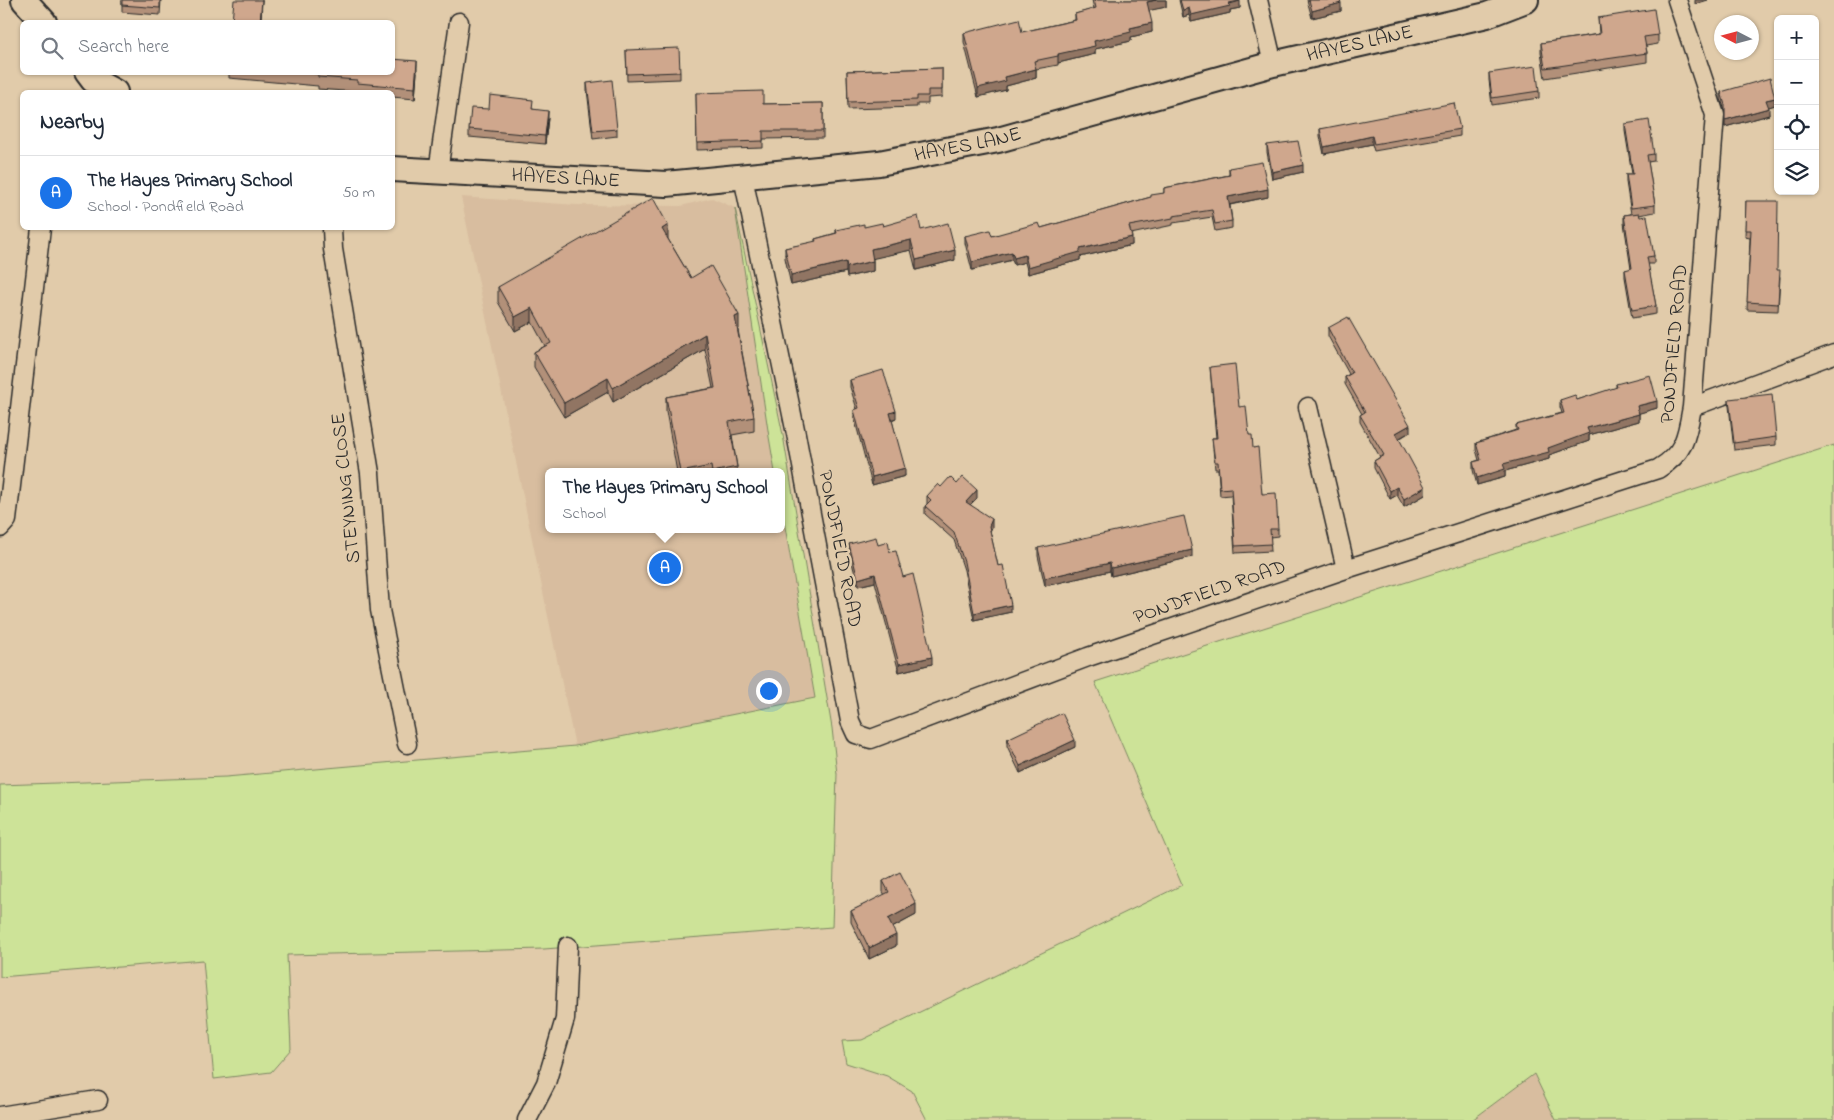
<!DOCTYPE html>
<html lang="en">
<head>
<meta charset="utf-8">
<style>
	:root { --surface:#fff; --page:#f2f2f3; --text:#1f2937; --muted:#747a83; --line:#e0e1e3; --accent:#1a73e8 }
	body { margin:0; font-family:"Indie Flower",sans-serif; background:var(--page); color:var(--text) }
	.controls { position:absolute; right:15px; top:15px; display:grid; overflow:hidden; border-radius:8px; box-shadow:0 1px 4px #0004 }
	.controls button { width:45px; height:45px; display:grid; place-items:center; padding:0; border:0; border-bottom:1px solid var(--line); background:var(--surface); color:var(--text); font:25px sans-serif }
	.compass { position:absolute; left:1714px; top:15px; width:45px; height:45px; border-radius:50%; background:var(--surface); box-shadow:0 1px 4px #0004; rotate:276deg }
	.you { position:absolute; left:768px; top:690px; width:18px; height:18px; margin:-12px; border:4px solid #fff; border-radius:50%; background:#1a73e8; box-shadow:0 0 0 8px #1a73e833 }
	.badge { display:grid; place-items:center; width:32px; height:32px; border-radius:50%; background:var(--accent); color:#fff; font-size:16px; font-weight:700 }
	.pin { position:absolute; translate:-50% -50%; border:2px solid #fff; box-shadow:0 1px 5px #0006 }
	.popup { position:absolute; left:545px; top:468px; width:240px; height:65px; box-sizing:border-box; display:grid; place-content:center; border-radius:8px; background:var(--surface); filter:drop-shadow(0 1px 4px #0005); font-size:16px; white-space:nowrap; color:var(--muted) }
	.popup b { font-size:19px; color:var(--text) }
	.popup::after { content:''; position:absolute; left:50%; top:100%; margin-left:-10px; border:10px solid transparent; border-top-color:var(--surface) }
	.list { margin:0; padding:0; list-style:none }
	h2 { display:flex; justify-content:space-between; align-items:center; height:65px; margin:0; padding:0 20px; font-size:21px }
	h2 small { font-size:16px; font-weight:400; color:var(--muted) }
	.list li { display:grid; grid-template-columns:32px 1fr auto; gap:15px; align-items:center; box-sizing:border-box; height:75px; padding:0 20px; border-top:1px solid var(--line) }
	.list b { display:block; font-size:19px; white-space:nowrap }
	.list p { margin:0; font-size:16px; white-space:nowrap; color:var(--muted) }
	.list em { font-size:16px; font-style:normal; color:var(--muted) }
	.icon { flex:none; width:28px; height:28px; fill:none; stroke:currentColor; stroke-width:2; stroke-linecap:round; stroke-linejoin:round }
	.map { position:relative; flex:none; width:1834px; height:1120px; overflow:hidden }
	.search { position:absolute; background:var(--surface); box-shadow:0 1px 4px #0004; left:20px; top:20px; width:375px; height:55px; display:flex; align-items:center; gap:12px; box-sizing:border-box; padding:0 18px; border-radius:8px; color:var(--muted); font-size:19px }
	.panel { position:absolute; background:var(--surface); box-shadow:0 1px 4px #0004; left:20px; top:90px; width:375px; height:140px; border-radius:8px }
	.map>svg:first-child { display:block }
	.built { fill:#d8bd9f }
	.green { fill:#cde398; stroke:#7c8762 }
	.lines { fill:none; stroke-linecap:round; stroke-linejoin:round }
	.street-casing { stroke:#2b2b2b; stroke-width:21 }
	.secondary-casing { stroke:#2b2b2b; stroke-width:28 }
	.street { stroke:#e1cbaa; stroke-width:18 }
	.secondary { stroke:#e1cbaa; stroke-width:24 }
	.wall { fill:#b29079; stroke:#2b2b2b }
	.shaded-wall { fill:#917563; stroke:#2b2b2b }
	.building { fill:#cfa78d; stroke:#2b2b2b }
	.labels { text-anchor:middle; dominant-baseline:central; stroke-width:5; stroke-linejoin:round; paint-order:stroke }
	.street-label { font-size:20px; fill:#2b2b2b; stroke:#e1cbaa }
</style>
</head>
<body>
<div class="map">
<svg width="1834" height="1120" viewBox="0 0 1834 1120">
	<rect width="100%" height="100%" fill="#e1cbaa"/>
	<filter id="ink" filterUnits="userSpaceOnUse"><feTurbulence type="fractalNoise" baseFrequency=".02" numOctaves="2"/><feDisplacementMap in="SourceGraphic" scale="10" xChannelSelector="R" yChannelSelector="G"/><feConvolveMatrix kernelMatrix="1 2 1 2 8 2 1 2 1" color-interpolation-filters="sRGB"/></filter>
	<g filter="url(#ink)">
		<!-- built -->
		<path class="built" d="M461,197L577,205L681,206L712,198L735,208L775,472H549V529H781V504L815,698L575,746Z
			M1534,1074L1556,1120H1472Z"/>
		<!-- green -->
		<path class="green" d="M735,208L783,435L832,728L837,774L832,927L544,949L287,955L291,1049L271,1072L214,1079L203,960L0,977V785L226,777L575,746L815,698L781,504V472H775L769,437Z
			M1834,445V1120H1556L1534,1074L1472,1120H927L912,1091L887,1076L846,1063L842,1041L862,1040L1182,885L1095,682Z"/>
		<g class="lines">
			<!-- street casing -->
			<g class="street-casing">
				<path id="street" d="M1258,0L1273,64
					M438,172L459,22
					M743,177L796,434L850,721L856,734L871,739L1088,657L1346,569L1658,469C1685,453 1687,436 1692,407L1715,115L1677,0
					M332,228L333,249L370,473L380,610L407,744
					M1308,407L1346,569
					M1692,407L1834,354
					M0,528L7,520L41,228
					M0,1116L98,1100
					M527,1120L546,1083L565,1019L568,946"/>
			</g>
			<!-- secondary casing -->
			<g class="secondary-casing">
				<g id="secondary">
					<path d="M24,0L44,22"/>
					<path d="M87,72L93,80L115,92"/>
					<path id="s1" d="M392,169L666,184L879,163L998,140L1273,64L1487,15L1526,0"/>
				</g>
			</g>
			<!-- street -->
			<use href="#street" class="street"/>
			<!-- secondary -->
			<use href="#secondary" class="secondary"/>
		</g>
		<!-- wall -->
		<path class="wall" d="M122,0H161L160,15L122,12Z
			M1092,0H1166V7L1149,10L1152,32L1131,37V41L1095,49V54L1058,63V65L1036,69V78L1006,86V90L978,97L964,42V33L1022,32L1075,20V14L1094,9Z
			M1179,0H1239L1240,8L1230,10V13L1191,22L1189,15L1183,17Z
			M1307,0H1340L1341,11L1312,18Z
			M1598,18L1658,35V44L1646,46L1647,53V62L1545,78L1541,53V43L1599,34Z
			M626,50L680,72V79L627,81Z
			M942,68V97L928,98V104H917V107L848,109L847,71Z
			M229,72H417L415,99L392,97V92H357L318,89V86L229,78Z
			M1489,73L1539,91V98L1492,105L1489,80Z
			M587,83L617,129V136L593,139L587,90Z
			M1721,92L1775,105L1768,107L1769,115L1725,127V111L1721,99Z
			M696,93L763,104L823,103V138L763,139V148L697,150Z
			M489,109H533L548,118L545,144L469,137V129Z
			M1625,124L1654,154V161L1648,162L1655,205V212L1639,215L1654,256V264H1648L1656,306V314L1632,318L1625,277V270L1631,269L1624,223V215L1631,214L1626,182V174H1632L1625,131Z
			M1320,129H1460V136L1374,151L1372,144L1324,154L1320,136Z
			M1267,145L1303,172L1272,179L1267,152Z
			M1229,168L1268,197L1230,205L1232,221V228L1215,231L1212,217L1173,223V225L1131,234L1132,245L1080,257V260L1028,274L1025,262L1014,265L1012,260L972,270L965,243V236H992L1041,228L1151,197L1164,193V188L1229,175Z
			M1746,201L1780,277L1778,311L1747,310L1750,238L1745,237Z
			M883,226L921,230L955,260L916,270L911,250L873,258V271L847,277L846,272L791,285L785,258V248L815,242V239L836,233V230Z
			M668,239L691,278L739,329L738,330L754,417V431L732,435L737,467V472H677L666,411V397L713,388L705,349L613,402L608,392L564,417L534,367V352L545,346L532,322L515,331L498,302V287Z
			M1328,328L1410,432L1399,439L1425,495L1404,507L1397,495L1390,499L1374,468V461L1380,457L1360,422V415L1362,414L1345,384V377L1349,374L1328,336Z
			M1210,367L1239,407L1249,435L1253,448L1262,494L1278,529V536L1270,537L1271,551L1235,553L1231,495L1220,496L1218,469H1215L1212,438H1216Z
			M850,380L896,418L892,420L905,476L872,485L854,417V410L857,409L850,387Z
			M1616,384L1657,408L1639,413V421L1589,435V441L1549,455V459L1505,471V477L1477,485L1473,470V462L1479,460L1476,450V443L1516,430V425L1562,413L1560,407V400H1577L1616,388Z
			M1729,399L1776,437V445L1734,450L1729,406Z
			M957,484L977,498L970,504L992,527L990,531L998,566L1011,612L974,620L964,570L954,540L925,514V506L927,504V496Z
			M849,544L878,545L890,552L903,577L932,664L899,672L875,582L858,586L849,551Z
			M1038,548L1192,557L1111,576L1110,571L1045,586L1038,556Z
			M1007,739L1075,747L1020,773L1007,746Z
			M883,881L916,915L892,928L896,946L869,959L851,922V911L885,895L883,892Z"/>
		<!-- shaded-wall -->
		<path class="shaded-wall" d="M262,0L261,22H260Z
			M1156,0H1166V7L1147,11V2Z
			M1695,0H1708L1695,4Z
			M1240,1V8L1230,10V13L1191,22V15Z
			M1341,3V11L1312,18V11Z
			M1189,8V15L1183,17V10Z
			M1152,23V32L1131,37V41L1095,49V54L1058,63V54L1130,28Z
			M417,61V72L415,99V88Z
			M1036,69V78L1006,86V90L978,97V88L1005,77Z
			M1775,98V105L1766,108V100Z
			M1769,108V115L1725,127V120Z
			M548,111V118L545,144V136Z
			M1372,136V144L1324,154V147Z
			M1303,165V172L1272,179V172Z
			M1268,189V197L1228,205V197Z
			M668,225V239L662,243V229Z
			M1132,237V245L1080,257V260L1028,274V267L1080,249Z
			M911,240V250L871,259V249Z
			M955,250V260L916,270V260Z
			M1012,252V260L972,270V262Z
			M1025,255V262L1014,265V258Z
			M873,261V271L847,277V267Z
			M846,262V272L791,285V275Z
			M532,308V322L515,331V317Z
			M739,315V329L735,331V317Z
			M705,334V349L613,402V388Z
			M608,378V392L564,417V403Z
			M1657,401V408L1637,414V406Z
			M896,411V418L890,420V413Z
			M1639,414V421L1589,435V441L1549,455V459L1505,471V477L1477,485V478L1503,464L1548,448L1587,428Z
			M1410,425V432L1396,440V433Z
			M905,468V476L872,485V477Z
			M1397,487V495L1390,499V491Z
			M1425,487V495L1404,507V499Z
			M977,490V498L966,509V502Z
			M992,519V527L989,534V526Z
			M1192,550V557L1111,576V568Z
			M1110,563V571L1045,586V578Z
			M875,574V582L858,586V579Z
			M1011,605V612L974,620V613Z
			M932,657V664L899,672V664Z
			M1075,740V747L1020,773V766Z
			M916,904V915L888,930V919Z
			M896,935V946L869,959V948Z"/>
		<!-- building -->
		<path class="building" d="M122,0H160V8L122,5Z
			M234,0H262L260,22H232Z
			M1094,0H1156L1147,2L1152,23L1130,28L1131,32L1094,41L1095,46L1058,54V56L1034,61L1036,69L1005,77L1006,81L978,88L964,33L1019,19L1022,32L1076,20L1075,14L1096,8Z
			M1180,0H1239L1240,1L1229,3L1230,6L1191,15L1189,8L1183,10Z
			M1309,0H1340L1341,3L1312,11Z
			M1654,9L1658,35L1644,37L1647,53L1545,68L1541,43L1600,34L1598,18Z
			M679,48L680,72L627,74L626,50Z
			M392,59L417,61L415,88L357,83V80L318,77V74L298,72H392Z
			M1536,66L1539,91L1492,98L1489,73Z
			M942,68V90H928V96H917V100L848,102L847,71Z
			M1770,78L1775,98L1766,100L1769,108L1725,120V105L1721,92Z
			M612,80L617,129L593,131L587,83Z
			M763,91V104L823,103V131H763V141L697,143L696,93Z
			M490,95L533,100L532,109L548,111L545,136L469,129L471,108L489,109Z
			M1454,103L1460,129L1374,144L1372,136L1324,147L1320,129Z
			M1649,120L1654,154L1647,155L1655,205L1631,208L1626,174H1633L1625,124Z
			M1298,141L1303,165L1272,172L1267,145Z
			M1262,162L1268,189L1228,197L1232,221L1215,224L1212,210L1173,216V218L1129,226L1132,237L1080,249V252L1028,267L1025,255L1014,258L1012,252L972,262L965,236L990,230L992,236L1039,223L1041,228L1151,197V195L1164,193V188L1230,175L1229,168Z
			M653,198L668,225L662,229L691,278L711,266L739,315L735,317L754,417L729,422L737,467L712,472L711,466L680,472L666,397L715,388L705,334L613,388L608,378L564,403L534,352L551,343L532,308L515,317L498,287Z
			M1746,201H1778L1777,270H1780L1778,304L1747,302L1751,230H1745Z
			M1639,213L1640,217L1647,216L1654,256L1647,257L1656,306L1632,310L1625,270L1632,268L1624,215Z
			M918,216L921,230L948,223L955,250L916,260L911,240L871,249L873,261L847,267L846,262L791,275L785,248L816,241L815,239L837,233L836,230L864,224V227L882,223L883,226Z
			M1348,317L1410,425L1396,433L1425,487L1404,499L1397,487L1390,491L1374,461L1384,455L1360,415L1365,412L1345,377L1352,373L1328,328Z
			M1235,364L1239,407L1246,406L1249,435H1252L1253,448L1258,447L1262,494L1276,493L1278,529H1270L1271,544L1235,546L1231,488L1220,489L1218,462H1215L1212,438H1217L1210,367Z
			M883,370L896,411L890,413L905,468L872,477L854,410L859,408L850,380Z
			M1650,375L1657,401L1637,406L1639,414L1587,428L1589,433L1548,448L1549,452L1503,464L1505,469L1477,478L1473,462L1481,460L1476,443L1518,430L1516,425L1564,413L1560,400L1575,395L1577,400L1617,387L1616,384Z
			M1772,394L1776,437L1734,443L1729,399Z
			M950,477L957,484L963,477L977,490L966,502L992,519L989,526L998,566L1003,565L1011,605L974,613L964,562L954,532L925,506L931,500L927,496L938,484L941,487Z
			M1184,516L1192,550L1111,568L1110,563L1045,578L1038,548Z
			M876,537L878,545L888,542L890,552L896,551L903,577L913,574L932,657L899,664L875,574L858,579L849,544Z
			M1062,713L1075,740L1020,766L1007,739Z
			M900,872L916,904L888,919L896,935L869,948L851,911L889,892L883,881Z"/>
	</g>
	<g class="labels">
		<!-- street labels -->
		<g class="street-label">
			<text stroke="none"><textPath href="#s1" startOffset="984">HAYES LANE</textPath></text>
			<text stroke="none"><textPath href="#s1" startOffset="579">HAYES LANE</textPath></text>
			<text stroke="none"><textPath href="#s1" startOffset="174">HAYES LANE</textPath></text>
			<text transform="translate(1675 344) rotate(-85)">PONDFIELD ROAD</text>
			<text transform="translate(347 488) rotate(-96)">STEYNING CLOSE</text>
			<text transform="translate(839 549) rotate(79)">PONDFIELD ROAD</text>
			<text transform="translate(1210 593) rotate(-19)">PONDFIELD ROAD</text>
		</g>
	</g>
</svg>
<div class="controls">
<button>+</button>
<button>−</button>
<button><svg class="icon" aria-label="locate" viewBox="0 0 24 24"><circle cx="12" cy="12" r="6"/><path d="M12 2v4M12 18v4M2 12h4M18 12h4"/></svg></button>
<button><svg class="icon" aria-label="layers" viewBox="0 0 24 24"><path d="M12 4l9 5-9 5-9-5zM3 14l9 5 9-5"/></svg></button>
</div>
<svg class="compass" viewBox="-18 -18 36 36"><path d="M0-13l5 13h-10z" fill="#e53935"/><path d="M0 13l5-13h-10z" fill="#747a83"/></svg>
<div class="you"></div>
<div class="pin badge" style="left:665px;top:568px">A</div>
<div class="popup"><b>The Hayes Primary School</b>School</div>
<div class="search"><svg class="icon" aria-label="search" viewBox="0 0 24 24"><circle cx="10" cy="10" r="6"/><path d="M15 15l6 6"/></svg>Search here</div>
<section class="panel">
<h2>Nearby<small></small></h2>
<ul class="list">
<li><span class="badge">A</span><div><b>The Hayes Primary School</b><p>School · Pondfield Road</p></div><em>50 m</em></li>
</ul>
</section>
</div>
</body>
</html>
